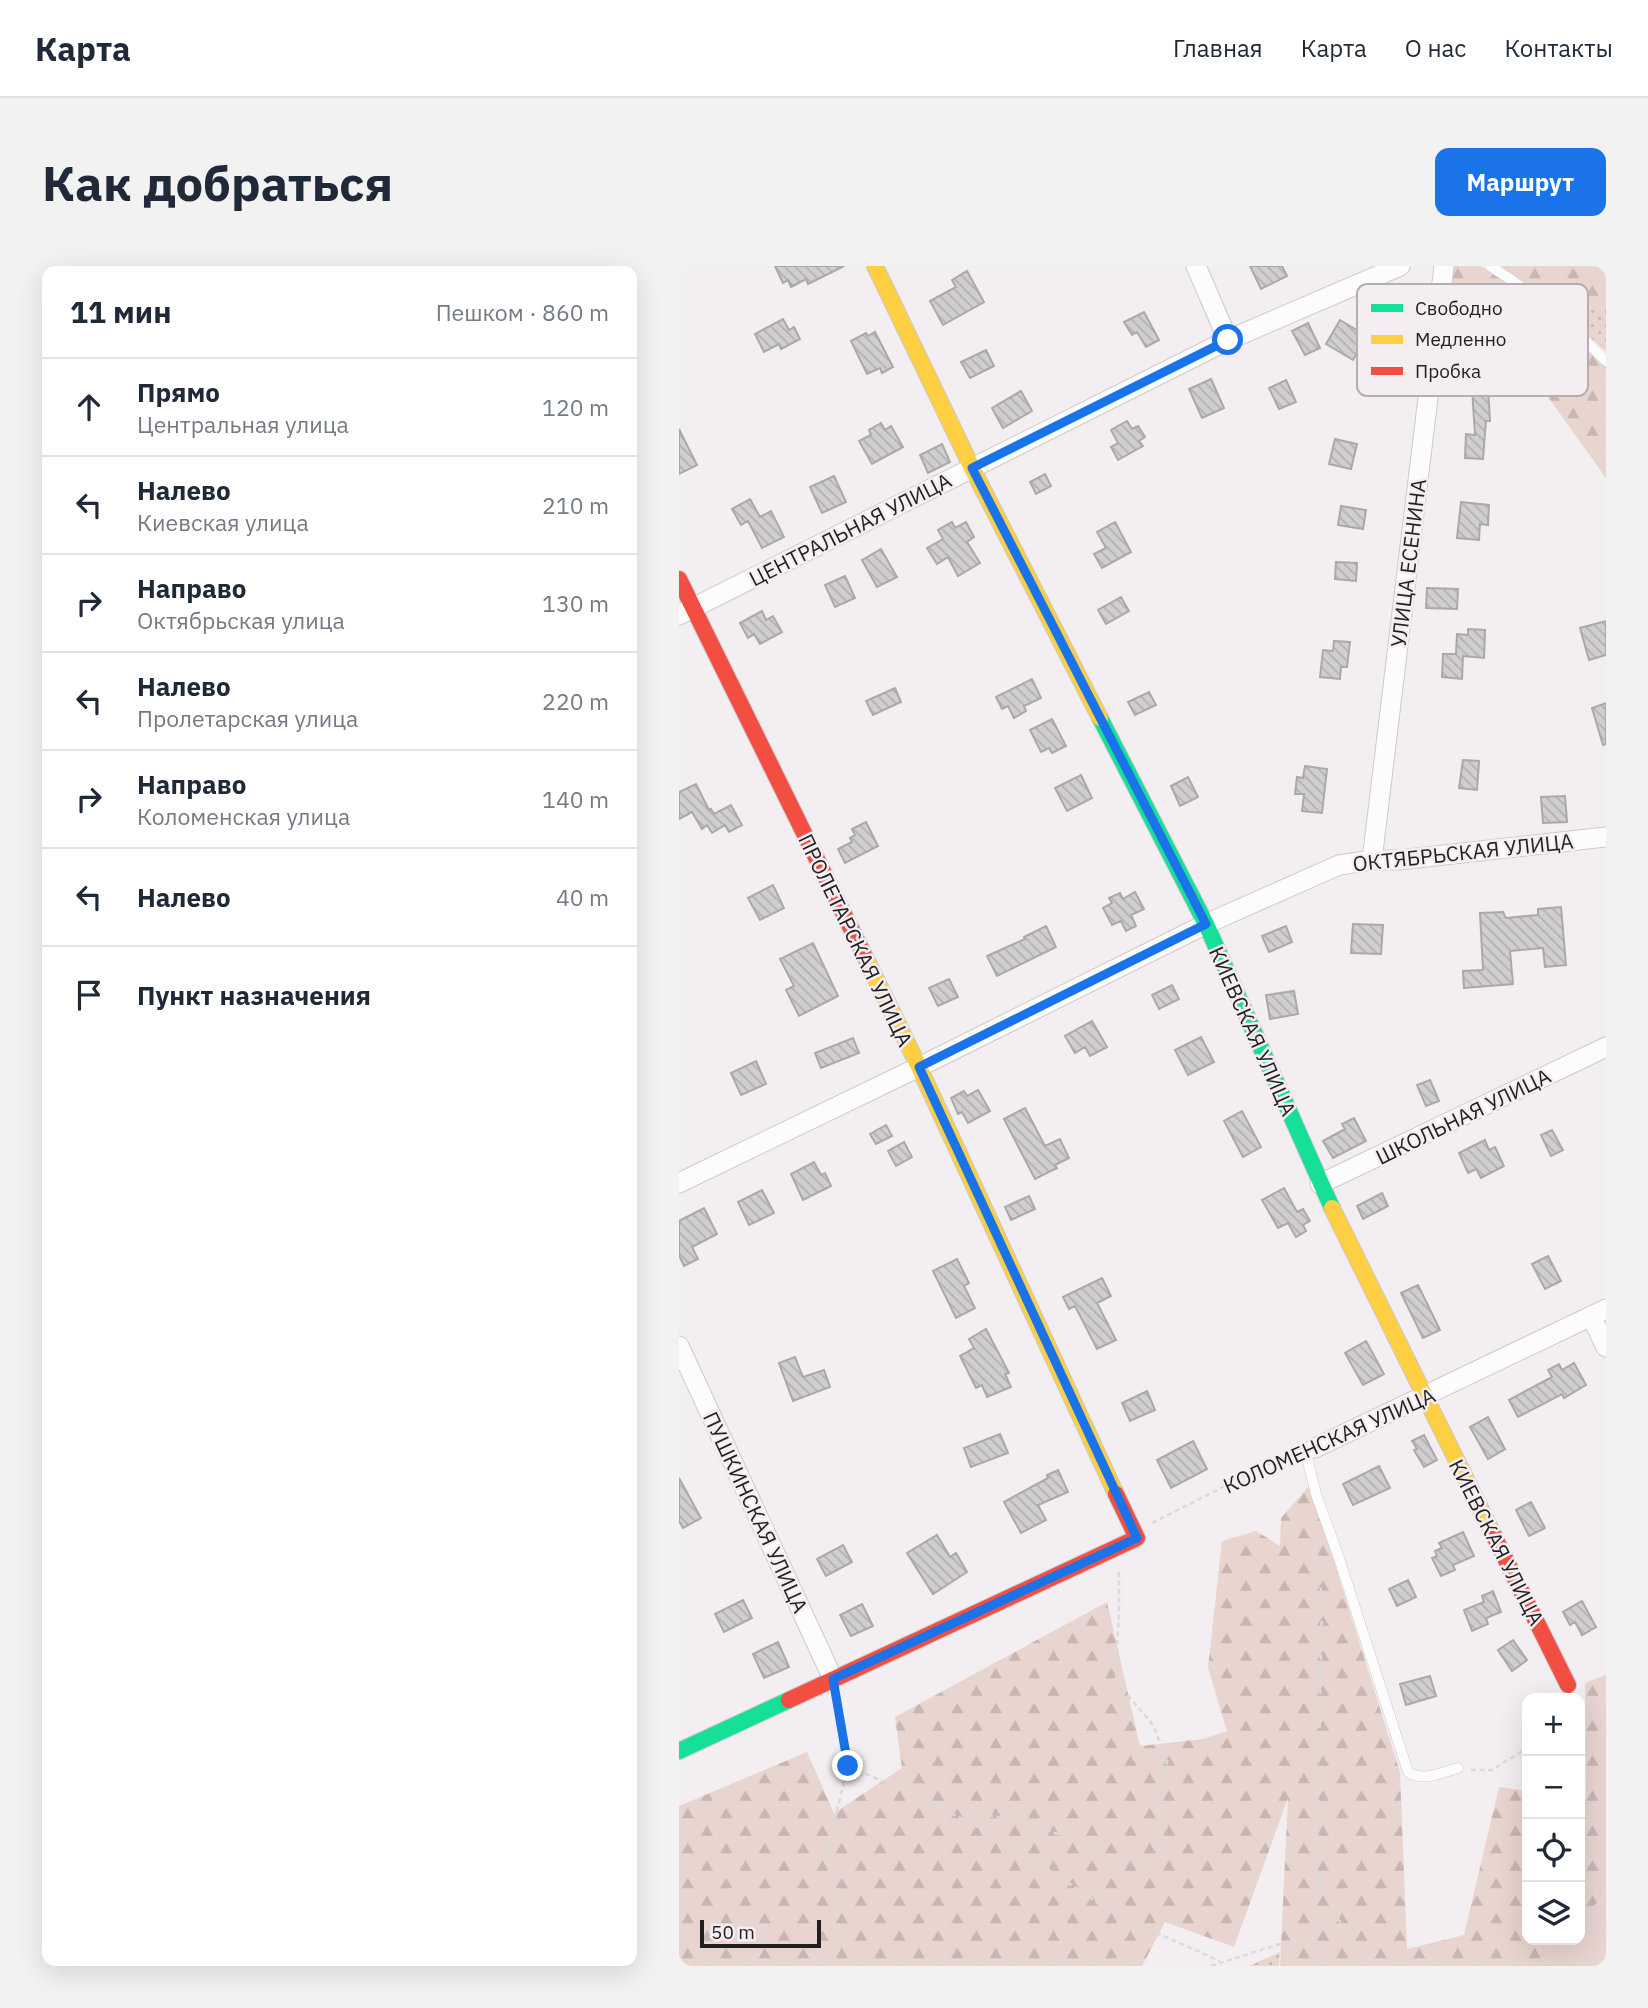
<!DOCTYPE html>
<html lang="ru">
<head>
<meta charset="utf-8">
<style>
	:root { --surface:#fff; --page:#f2f2f3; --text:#1f2937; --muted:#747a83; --line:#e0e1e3; --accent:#1a73e8 }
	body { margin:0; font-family:"IBM Plex Sans",sans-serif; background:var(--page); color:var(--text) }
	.controls { position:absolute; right:21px; bottom:21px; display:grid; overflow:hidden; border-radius:14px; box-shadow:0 7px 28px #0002 }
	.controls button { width:63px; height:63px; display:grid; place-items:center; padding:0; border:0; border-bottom:2px solid var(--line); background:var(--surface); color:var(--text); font:35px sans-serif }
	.scale { position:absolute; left:21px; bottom:18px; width:121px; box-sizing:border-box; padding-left:7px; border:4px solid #211f20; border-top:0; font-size:19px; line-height:24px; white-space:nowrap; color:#211f20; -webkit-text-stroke:5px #f4edf1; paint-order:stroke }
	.stop { position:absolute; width:21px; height:21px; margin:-16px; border:5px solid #1a73e8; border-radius:50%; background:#fff }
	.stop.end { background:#1a73e8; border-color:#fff; box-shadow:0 2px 7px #0008 }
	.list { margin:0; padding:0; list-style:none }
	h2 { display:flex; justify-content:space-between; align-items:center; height:91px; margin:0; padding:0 28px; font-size:30px }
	h2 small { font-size:23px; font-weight:400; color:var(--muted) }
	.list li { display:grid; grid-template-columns:46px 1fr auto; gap:21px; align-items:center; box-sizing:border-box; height:98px; padding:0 28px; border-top:2px solid var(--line) }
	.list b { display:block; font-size:26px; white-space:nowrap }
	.list p { margin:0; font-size:23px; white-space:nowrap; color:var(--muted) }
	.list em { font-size:23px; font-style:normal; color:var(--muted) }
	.icon { flex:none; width:38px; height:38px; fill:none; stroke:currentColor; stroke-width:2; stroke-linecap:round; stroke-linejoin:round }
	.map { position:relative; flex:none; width:927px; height:1700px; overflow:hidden; border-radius:14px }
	header { display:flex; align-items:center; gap:42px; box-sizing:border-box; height:98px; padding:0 35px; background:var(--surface); border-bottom:2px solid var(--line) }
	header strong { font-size:33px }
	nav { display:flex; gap:38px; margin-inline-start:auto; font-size:24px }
	.intro { display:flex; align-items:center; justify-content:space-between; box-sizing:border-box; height:168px; padding:0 42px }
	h1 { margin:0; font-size:49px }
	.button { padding:18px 32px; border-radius:14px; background:var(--accent); color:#fff; font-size:24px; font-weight:700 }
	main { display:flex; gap:42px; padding:0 42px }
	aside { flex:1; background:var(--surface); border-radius:14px; box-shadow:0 7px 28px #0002 }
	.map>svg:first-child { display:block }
	.grass { fill:#e9d5d0 }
	.forest { fill:url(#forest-firs) }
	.park { fill:url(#park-dots) }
	.building { fill:url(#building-back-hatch); stroke:#aba8aa; stroke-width:2 }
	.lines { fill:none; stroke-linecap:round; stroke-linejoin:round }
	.lane-casing { stroke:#cdcacc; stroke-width:11 }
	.street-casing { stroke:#cdcacc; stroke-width:21 }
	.fast-casing { stroke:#cdcacc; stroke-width:18 }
	.slow-casing { stroke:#cdcacc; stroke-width:18 }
	.jam-casing { stroke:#cdcacc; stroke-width:18 }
	.path { stroke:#dbdadb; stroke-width:2.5; stroke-dasharray:5 3.5; stroke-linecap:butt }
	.lane { stroke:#fdfcfd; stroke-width:10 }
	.street { stroke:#fdfcfd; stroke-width:19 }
	.fast { stroke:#16e098; stroke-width:16 }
	.slow { stroke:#ffcf43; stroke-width:16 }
	.jam { stroke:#f24e42; stroke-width:16 }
	.route { stroke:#1a73e8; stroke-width:9 }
	.labels { text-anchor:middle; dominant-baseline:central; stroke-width:5; stroke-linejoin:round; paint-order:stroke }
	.street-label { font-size:21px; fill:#211f20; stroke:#f4edf1 }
	.key { fill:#f4edf1; stroke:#b5afb2; stroke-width:2 }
	.key-label { font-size:19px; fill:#211f20 }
</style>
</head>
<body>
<header>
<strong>Карта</strong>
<nav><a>Главная</a><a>Карта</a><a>О нас</a><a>Контакты</a></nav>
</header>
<div class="intro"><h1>Как добраться</h1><a class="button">Маршрут</a></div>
<main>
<aside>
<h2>11 мин<small>Пешком · 860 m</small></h2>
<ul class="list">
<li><svg class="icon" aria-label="ahead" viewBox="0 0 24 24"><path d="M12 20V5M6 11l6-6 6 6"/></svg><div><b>Прямо</b><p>Центральная улица</p></div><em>120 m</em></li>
<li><svg class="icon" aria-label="left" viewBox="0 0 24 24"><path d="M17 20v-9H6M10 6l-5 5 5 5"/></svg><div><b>Налево</b><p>Киевская улица</p></div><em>210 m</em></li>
<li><svg class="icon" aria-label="right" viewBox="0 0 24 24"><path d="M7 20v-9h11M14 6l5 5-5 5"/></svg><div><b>Направо</b><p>Октябрьская улица</p></div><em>130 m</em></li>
<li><svg class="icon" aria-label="left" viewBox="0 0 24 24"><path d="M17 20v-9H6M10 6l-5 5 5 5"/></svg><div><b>Налево</b><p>Пролетарская улица</p></div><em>220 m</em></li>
<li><svg class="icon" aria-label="right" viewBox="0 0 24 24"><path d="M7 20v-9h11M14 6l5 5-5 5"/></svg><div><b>Направо</b><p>Коломенская улица</p></div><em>140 m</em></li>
<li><svg class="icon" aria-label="left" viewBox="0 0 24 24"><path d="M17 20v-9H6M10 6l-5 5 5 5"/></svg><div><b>Налево</b></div><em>40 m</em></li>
<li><svg class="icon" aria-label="arrive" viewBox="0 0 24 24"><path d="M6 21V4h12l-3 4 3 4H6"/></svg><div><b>Пункт назначения</b></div></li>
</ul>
</aside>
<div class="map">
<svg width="927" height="1700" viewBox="0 0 927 1700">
	<defs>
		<pattern id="forest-firs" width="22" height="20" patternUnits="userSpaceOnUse" patternTransform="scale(1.75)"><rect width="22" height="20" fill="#e9d5d0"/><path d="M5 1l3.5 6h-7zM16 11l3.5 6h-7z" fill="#c8b6b2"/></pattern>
		<pattern id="park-dots" width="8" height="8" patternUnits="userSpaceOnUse" patternTransform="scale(1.75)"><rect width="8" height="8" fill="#e9d5d0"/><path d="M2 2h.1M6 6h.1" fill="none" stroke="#c8b6b2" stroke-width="1.8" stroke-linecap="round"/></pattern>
		<pattern id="building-back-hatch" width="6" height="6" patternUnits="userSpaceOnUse" patternTransform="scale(1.75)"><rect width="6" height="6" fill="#d1ced0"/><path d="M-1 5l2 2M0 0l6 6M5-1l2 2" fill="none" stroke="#b3b0b2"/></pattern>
	</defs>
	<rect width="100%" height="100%" fill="#f3eef1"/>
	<!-- grass -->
	<path class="grass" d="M927,1626V1700H863L885,1674H901V1656Z"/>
	<!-- forest -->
	<path class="forest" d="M769,0H801L813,6L927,99V212L821,64L805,70L782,54L763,47Z
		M822,0H927V85L885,49L824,4Z
		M631,1219L721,1506L728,1683L785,1669L820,1521L848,1525V1674H885L863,1700H601L609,1532L555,1681L486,1656L463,1700H0V1540L128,1486L155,1547L223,1502L216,1451L428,1336L461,1480L524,1473L548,1465L529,1402L543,1275L577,1265L601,1280L602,1252Z
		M927,1409V1626L901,1656V1533H907L906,1417Z"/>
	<!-- park -->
	<path class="park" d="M927,40V85L885,49Z
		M601,1686L600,1700H570Z"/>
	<!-- building -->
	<path class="building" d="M96,0H165L129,18L127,13L112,21L109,14L104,17Z
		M571,0H603L608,10L582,23Z
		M288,5L305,36L264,59L251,35L277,21L273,14Z
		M465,46L480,74L467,81L458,66L453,69L445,56Z
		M104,53L110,64L115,61L121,73L102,83L100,78L85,86L76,68Z
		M661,54L688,70L674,94L647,78Z
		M629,57L641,82L626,89L613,65Z
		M196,66L214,101L203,107L201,102L188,108L172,75L187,67L189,70Z
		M307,84L315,100L291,112L282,96Z
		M532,113L545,142L523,152L510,123Z
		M607,114L617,136L600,143L590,122Z
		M809,121L811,155H807L804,193L786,192L787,168L796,169L793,122Z
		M342,125L353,145L324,162L313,142Z
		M448,155L453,163L459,160L466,171L460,175L464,180L439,194L432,181L439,177L432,164Z
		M202,157L206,164L212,160L224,181L193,198L180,175L192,169L190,164Z
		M0,163L18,199L0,208Z
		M656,173L678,178L672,203L650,198Z
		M263,178L271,196L249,207L241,189Z
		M366,208L372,220L357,228L351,216Z
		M155,210L167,236L143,247L131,221Z
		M71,233L81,251L92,245L105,271L83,282L69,255L62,259L53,243Z
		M782,236L810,239L809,259L801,258L800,274L778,272Z
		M662,240L687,244L684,263L659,259Z
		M273,256L276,262L287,256L295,271L288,276L301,297L279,310L269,291L258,298L248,282L264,273L259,264Z
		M436,256L452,286L423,302L415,288L427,282L418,266Z
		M202,283L218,311L198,321L183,294Z
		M657,296L678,297L677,315L656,313Z
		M166,310L176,332L156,341L146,319Z
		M748,322L779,323L778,343L747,342Z
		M442,331L450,345L427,358L419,344Z
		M83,345L87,354L94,350L103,366L81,378L75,368L69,372L61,357Z
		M927,355V389L910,394L901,362Z
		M789,363L806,364L805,392L784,390L783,413L763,411L764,388H777L778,368L789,369Z
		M655,375L671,376L668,401H662L661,413L641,411L644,384L654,385Z
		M353,413L362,432L345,440L347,445L335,452L329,440L323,443L317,431Z
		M216,422L222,436L194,449L187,435Z
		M470,426L477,439L456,449L449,436Z
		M927,437V478L924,479L913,442Z
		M373,453L387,480L373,487L370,482L362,486L351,464Z
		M784,494L800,495L798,524L780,522Z
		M626,500L648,503L643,547L623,545L625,528H616L618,511L624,512Z
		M402,509L413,532L388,545L376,522Z
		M509,511L519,531L501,540L492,520Z
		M17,518L30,544L32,543L35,548L52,539L63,559L50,566L46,559L33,567L28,559L23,563L13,546L0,553V526Z
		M886,530L888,556L864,557L862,531Z
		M187,556L199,580L166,597L159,583L173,576L171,572L176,569L173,563Z
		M94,619L105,642L81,654L69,632Z
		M456,626L465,643L452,649L457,660L447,665L442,655L433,659L424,642L433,637L430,632L441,627L444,633Z
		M882,641L887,699L866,701L864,682L831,685L834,718L785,722L784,705L804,704L801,647L824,646L827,652L859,649V643Z
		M674,658L704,659L702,688L672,687Z
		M367,660L377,681L318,710L308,690L346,673L345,671Z
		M607,660L613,676L590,686L583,670Z
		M134,677L159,730L120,750L107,724L115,720L101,693Z
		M270,713L279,731L259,740L250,722Z
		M493,719L500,733L480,743L473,729Z
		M615,725L619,748L591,753L587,729Z
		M413,755L428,781L411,790L406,781L396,787L386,770Z
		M522,771L535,796L509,809L496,784Z
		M174,772L180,787L142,802L136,787Z
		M77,795L87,818L62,829L52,807Z
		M751,814L760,835L747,840L738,819Z
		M299,824L311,845L289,857L283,846L279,848L272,832L285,825L288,830Z
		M346,842L366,880L381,873L390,892L376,899L378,902L356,913L325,853Z
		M563,845L582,881L564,891L545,855Z
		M675,852L687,875L654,892L644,875L666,863L663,858Z
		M207,859L213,870L197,878L191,868Z
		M873,864L884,884L872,890L862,869Z
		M806,874L810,884L816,881L825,900L802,912L797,903L789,907L780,887Z
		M225,876L233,891L217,900L209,885Z
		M135,896L142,909L146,907L152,920L124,934L112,908Z
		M605,922L618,946L624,943L631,955L624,959L627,965L617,971L609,957L599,962L583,934Z
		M83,924L95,947L70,959L59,936Z
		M703,927L709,940L684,953L678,940Z
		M350,930L356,943L332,954L326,941Z
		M25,942L38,968L13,981L19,993L5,1000L0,989V955Z
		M869,990L882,1015L866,1023L853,998Z
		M278,993L290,1017L285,1020L296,1042L277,1052L254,1005Z
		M423,1012L432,1030L418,1037L437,1074L418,1083L396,1040L390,1043L384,1031Z
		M739,1019L761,1064L744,1072L722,1027Z
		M307,1063L330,1107L326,1108L332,1121L308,1131L303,1119L297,1122L281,1090L295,1082L290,1073Z
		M687,1075L705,1108L684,1119L666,1087Z
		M116,1091L124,1111L145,1104L151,1121L114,1135L100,1097Z
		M895,1097L907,1119L885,1132L883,1128L839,1151L830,1134L873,1111L869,1104L880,1098L883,1104Z
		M468,1125L476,1144L451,1155L443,1137Z
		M809,1151L826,1183L809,1193L791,1161Z
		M321,1168L329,1187L292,1201L285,1182Z
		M745,1169L758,1194L745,1201L735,1184L738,1183L733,1175Z
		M514,1175L528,1203L492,1222L478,1194Z
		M700,1200L711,1222L674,1239L664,1218Z
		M379,1204L389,1226L359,1239L367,1254L342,1267L325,1236L369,1212L368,1209Z
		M0,1212L22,1252L4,1262L0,1255Z
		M852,1236L866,1262L850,1270L837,1244Z
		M784,1266L795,1290L774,1299L776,1304L762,1310L753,1292L758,1290L756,1285L763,1282L760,1277Z
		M258,1269L271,1291L277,1287L288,1306L254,1328L228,1287Z
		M164,1279L173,1296L147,1310L138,1293Z
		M729,1314L737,1331L718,1340L710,1323Z
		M814,1325L822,1346L807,1352L809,1358L793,1365L785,1344L805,1336L803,1330Z
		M64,1334L73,1352L45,1366L36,1348Z
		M903,1335L917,1361L903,1369L896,1356L891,1359L884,1346Z
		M183,1338L194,1360L172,1370L161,1349Z
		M834,1374L848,1394L833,1405L819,1384Z
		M99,1376L110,1401L85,1412L74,1388Z
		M751,1410L757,1430L727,1439L721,1418Z"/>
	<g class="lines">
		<!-- lane casing -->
		<g class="lane-casing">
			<path id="lane" d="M811,0C853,26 892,59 927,95
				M636,1182L628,1191L637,1228L660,1292L729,1506C745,1516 761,1507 779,1502"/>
		</g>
		<!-- street casing -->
		<g class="street-casing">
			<path id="street" d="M517,0L549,74
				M0,349L549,74L721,0
				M693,594L765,0
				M0,917L240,801L527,658L660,599L693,594H720L927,571
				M641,918L927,781
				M912,1050L927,1081
				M0,1080L154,1413
				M636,1182L927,1043"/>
		</g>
		<!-- fast casing -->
		<g class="fast-casing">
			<path id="fast" d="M421,452L527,658L653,942
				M0,1485L110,1434"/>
		</g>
		<!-- slow casing -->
		<g class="slow-casing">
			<path id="slow" d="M196,0L293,202L421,452
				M186,691L240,801L437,1228
				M653,942L814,1268"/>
		</g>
		<!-- jam casing -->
		<g class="jam-casing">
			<path id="jam" d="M0,313L186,691
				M814,1268L889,1419
				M110,1434L458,1272L437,1228"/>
		</g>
		<!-- path -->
		<path class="path" d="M473,1257L617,1184
			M158,1435L169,1500L251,1536
			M792,1504H813L848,1482
			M251,1536L359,1560L436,1592L463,1595L486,1582L482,1533L488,1495L474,1459L437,1415L440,1341V1304
			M257,1539L339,1583L437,1649L541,1695
			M638,1606L659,1653L692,1700
			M140,1700L159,1669L150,1576L169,1500
			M532,1700L635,1667
			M636,1700L643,1337L636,1268"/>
		<!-- lane -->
		<use href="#lane" class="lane"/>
		<!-- street -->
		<use href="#street" class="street"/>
		<!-- fast -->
		<use href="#fast" class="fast"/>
		<!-- slow -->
		<use href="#slow" class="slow"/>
		<!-- jam -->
		<use href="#jam" class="jam"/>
	</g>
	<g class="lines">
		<!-- route -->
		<path class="route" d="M169,1500L154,1413L458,1272L240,801L527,658L293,202L549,74"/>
	</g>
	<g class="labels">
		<!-- street labels -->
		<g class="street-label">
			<text transform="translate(171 263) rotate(-27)">ЦЕНТРАЛЬНАЯ УЛИЦА</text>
			<text transform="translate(729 297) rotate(-83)">УЛИЦА ЕСЕНИНА</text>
			<text transform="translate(784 586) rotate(-6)">ОКТЯБРЬСКАЯ УЛИЦА</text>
			<text transform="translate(177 674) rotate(64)">ПРОЛЕТАРСКАЯ УЛИЦА</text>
			<text transform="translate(574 765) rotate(66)">КИЕВСКАЯ УЛИЦА</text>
			<text transform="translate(784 850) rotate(-26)">ШКОЛЬНАЯ УЛИЦА</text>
			<text transform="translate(650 1174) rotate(-24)">КОЛОМЕНСКАЯ УЛИЦА</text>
			<text transform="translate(77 1246) rotate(65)">ПУШКИНСКАЯ УЛИЦА</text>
			<text transform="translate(818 1276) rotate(63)">КИЕВСКАЯ УЛИЦА</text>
		</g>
	</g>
	<!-- legend -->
	<rect x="678" y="18" width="231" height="112" rx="10" class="key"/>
	<rect x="692" y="38" width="32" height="8" fill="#16e098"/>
	<rect x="692" y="69" width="32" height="9" fill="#ffcf43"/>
	<rect x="692" y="101" width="32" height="8" fill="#f24e42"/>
	<g class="key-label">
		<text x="736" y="49">Свободно</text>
		<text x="736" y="80">Медленно</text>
		<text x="736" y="112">Пробка</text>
	</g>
</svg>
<div class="controls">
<button>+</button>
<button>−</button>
<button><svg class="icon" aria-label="locate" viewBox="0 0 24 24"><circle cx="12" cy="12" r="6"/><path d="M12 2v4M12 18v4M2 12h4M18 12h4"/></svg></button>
<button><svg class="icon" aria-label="layers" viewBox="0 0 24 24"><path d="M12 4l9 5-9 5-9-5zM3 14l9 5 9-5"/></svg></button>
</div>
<div class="scale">50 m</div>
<div class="stop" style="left:549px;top:74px"></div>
<div class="stop end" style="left:169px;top:1500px"></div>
</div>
</main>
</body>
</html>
